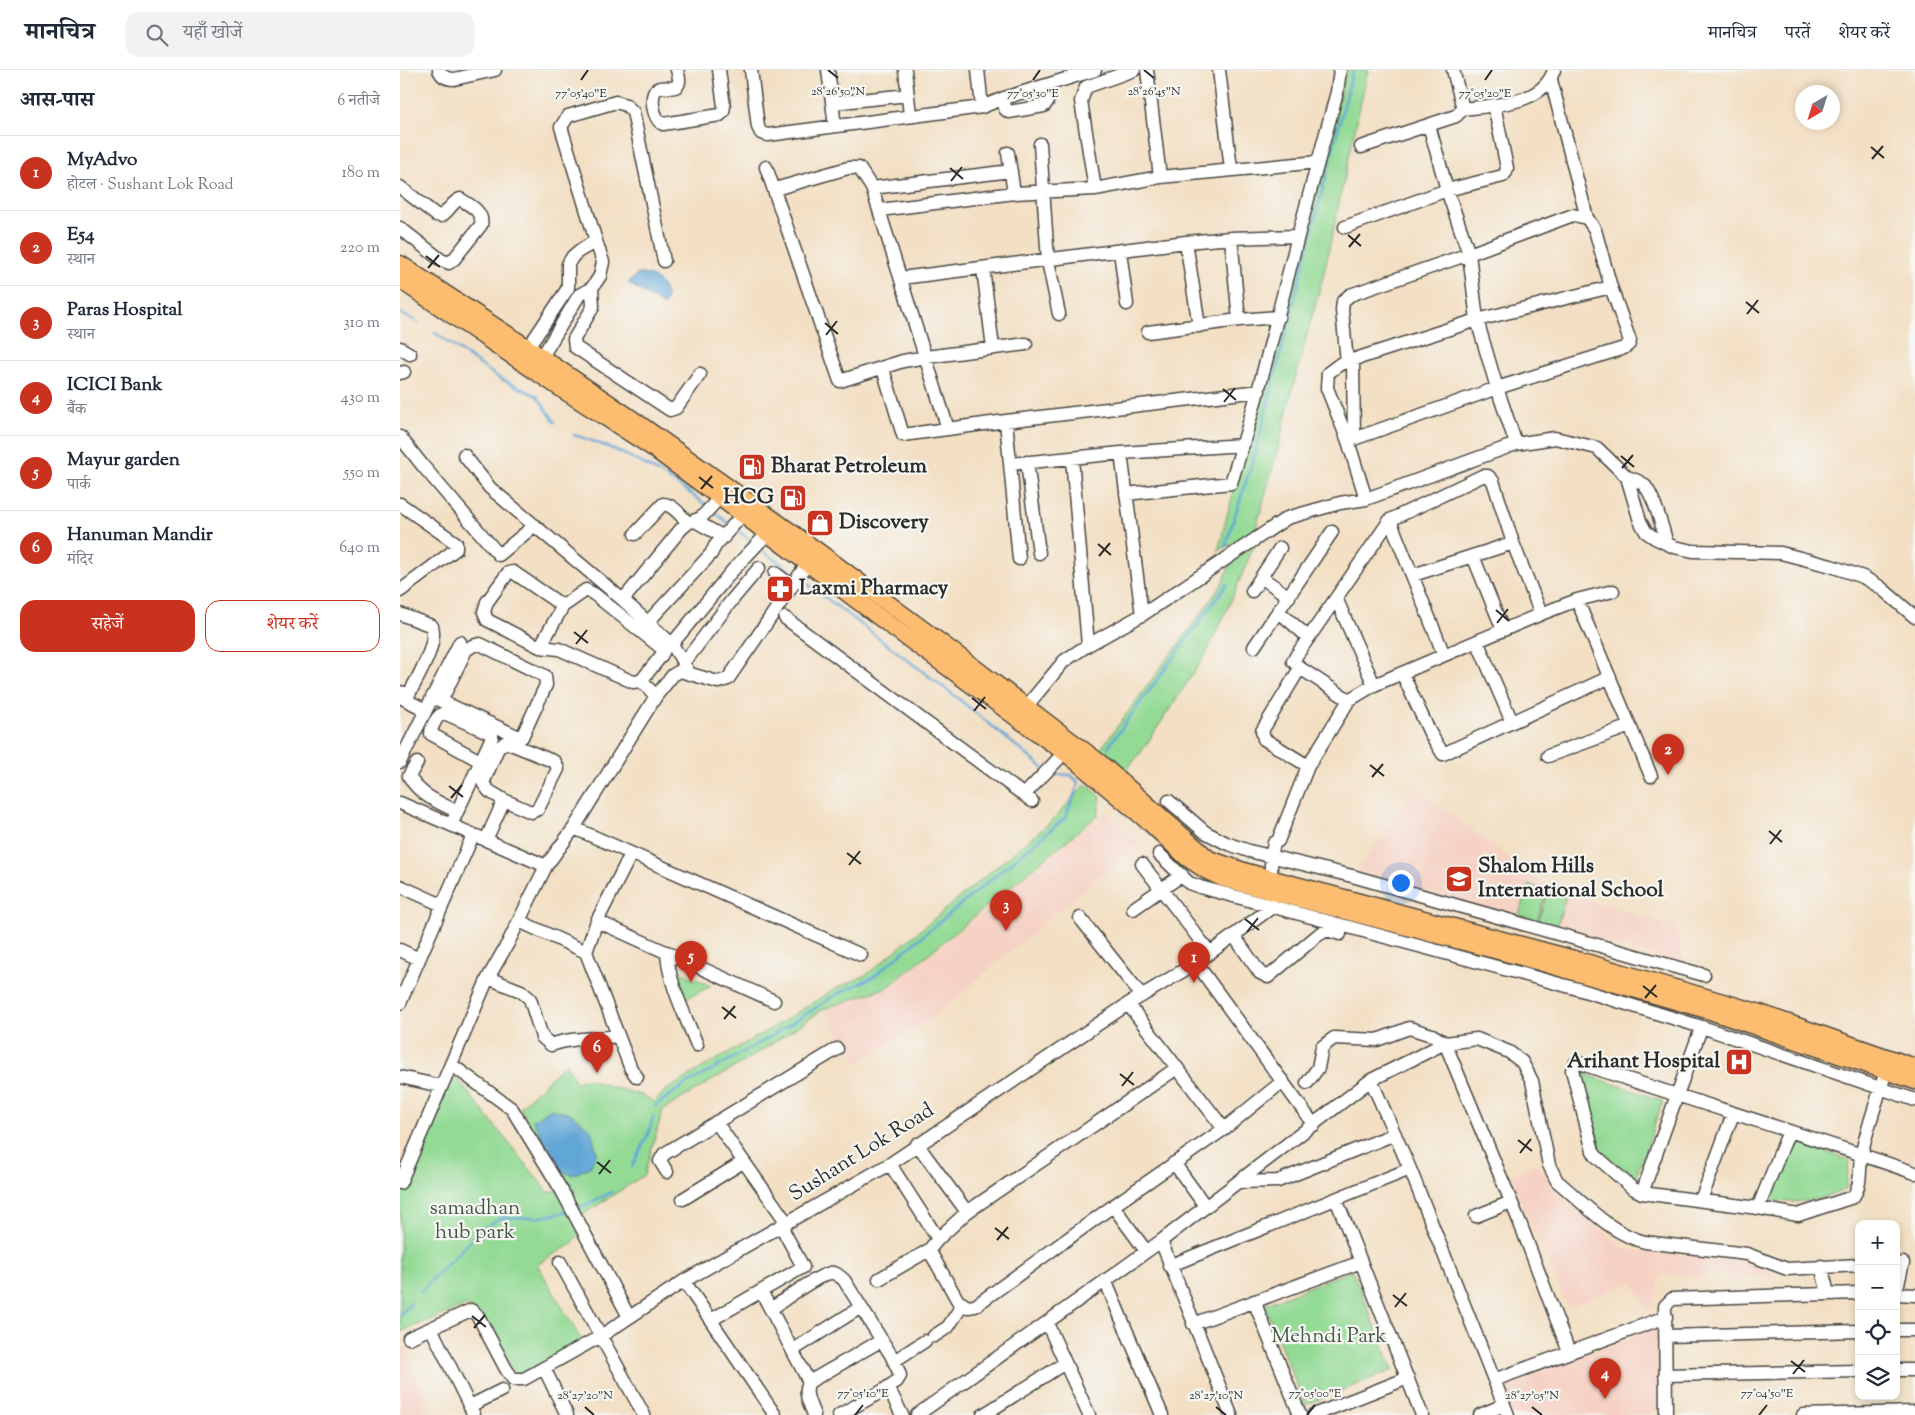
<!DOCTYPE html>
<html lang="hi">
<head>
<meta charset="utf-8">
<style>
	:root { --surface:#fff; --page:#f2f2f3; --text:#1f2937; --muted:#747a83; --line:#e0e1e3; --accent:#c8321e }
	body { margin:0; font-family:"Sorts Mill Goudy","Noto Serif Devanagari",serif; background:var(--page); color:var(--text) }
	.controls { position:absolute; right:15px; bottom:15px; display:grid; overflow:hidden; border-radius:10px; box-shadow:0 2px 8px #0003 }
	.controls button { width:45px; height:45px; display:grid; place-items:center; padding:0; border:0; border-bottom:1px solid var(--line); background:var(--surface); color:var(--text); font:25px sans-serif }
	.compass { position:absolute; left:1395px; top:15px; width:45px; height:45px; border-radius:50%; background:var(--surface); box-shadow:0 2px 8px #0003; rotate:219deg }
	.you { position:absolute; left:1000px; top:812px; width:18px; height:18px; margin:-12px; border:4px solid #fff; border-radius:50%; background:#1a73e8; box-shadow:0 0 0 8px #1a73e833 }
	.badge { display:grid; place-items:center; width:32px; height:32px; border-radius:50%; background:var(--accent); color:#fff; font-size:16px; font-weight:700 }
	.pin { position:absolute; translate:-50% -41px; filter:drop-shadow(0 1px 2px #0008) }
	.pin::after { content:''; position:absolute; top:26px; width:18px; height:15px; background:inherit; clip-path:polygon(0 0,100% 0,50% 100%) }
	.list { margin:0; padding:0; list-style:none }
	h2 { display:flex; justify-content:space-between; align-items:center; height:65px; margin:0; padding:0 20px; font-size:21px }
	h2 small { font-size:16px; font-weight:400; color:var(--muted) }
	.list li { display:grid; grid-template-columns:32px 1fr auto; gap:15px; align-items:center; box-sizing:border-box; height:75px; padding:0 20px; border-top:1px solid var(--line) }
	.list b { display:block; font-size:19px; white-space:nowrap }
	.list p { margin:0; font-size:16px; white-space:nowrap; color:var(--muted) }
	.list em { font-size:16px; font-style:normal; color:var(--muted) }
	.actions { display:flex; gap:10px; padding:15px 20px }
	.actions a { flex:1; padding:11px 0; border:1px solid var(--accent); border-radius:15px; text-align:center; font-size:18px; color:var(--accent) }
	.actions .main { background:var(--accent); color:#fff }
	.icon { flex:none; width:28px; height:28px; fill:none; stroke:currentColor; stroke-width:2; stroke-linecap:round; stroke-linejoin:round }
	.map { position:relative; flex:none; width:1515px; height:1345px; overflow:hidden }
	header { display:flex; align-items:center; gap:30px; box-sizing:border-box; height:70px; padding:0 25px; background:var(--surface); border-bottom:1px solid var(--line) }
	header strong { font-size:24px }
	nav { display:flex; gap:28px; margin-inline-start:auto; font-size:18px }
	.search { width:350px; height:45px; background:var(--page); display:flex; align-items:center; gap:12px; box-sizing:border-box; padding:0 18px; border-radius:15px; color:var(--muted); font-size:19px }
	main { display:flex }
	aside { flex:1; background:var(--surface) }
	.map>svg:first-child { display:block }
	.built { fill:#f6d2c5 }
	.green { fill:#93da94; stroke:#5f8260 }
	.water { fill:#60a6d6; stroke:#466880 }
	.lines { fill:none; stroke-linecap:round; stroke-linejoin:round }
	.stream { stroke:#60a6d6; stroke-width:2.5 }
	.minor-casing { stroke:#494642; stroke-width:15 }
	.major-casing { stroke:#494642; stroke-width:19 }
	.minor { stroke:#fff; stroke-width:12 }
	.major { stroke:#fcbd6f; stroke-width:16 }
	.ticks { fill:none; stroke:#2b2b2b; stroke-width:2 }
	.labels { text-anchor:middle; dominant-baseline:central; stroke-width:4.5; stroke-linejoin:round; paint-order:stroke }
	.poi-label { font-size:21px; font-weight:bold; fill:#2b2b2b; stroke:#f6f6f2; text-anchor:start }
	.street-label { font-size:21px; fill:#2b2b2b; stroke:#f6f6f2 }
	.park-label { font-size:21px; fill:#455745; stroke:#f6f6f2 }
	.ticks-label { font-size:12px; text-anchor:middle; fill:#2b2b2b; stroke:#f6f6f2; stroke-width:4.5; stroke-linejoin:round; paint-order:stroke }
</style>
</head>
<body>
<header>
<strong>मानचित्र</strong>
<div class="search"><svg class="icon" aria-label="search" viewBox="0 0 24 24"><circle cx="10" cy="10" r="6"/><path d="M15 15l6 6"/></svg>यहाँ खोजें</div>
<nav><a>मानचित्र</a><a>परतें</a><a>शेयर करें</a></nav>
</header>
<main>
<aside>
<h2>आस-पास<small>6 नतीजे</small></h2>
<ul class="list">
<li><span class="badge">1</span><div><b>MyAdvo</b><p>होटल · Sushant Lok Road</p></div><em>180 m</em></li>
<li><span class="badge">2</span><div><b>E54</b><p>स्थान</p></div><em>220 m</em></li>
<li><span class="badge">3</span><div><b>Paras Hospital</b><p>स्थान</p></div><em>310 m</em></li>
<li><span class="badge">4</span><div><b>ICICI Bank</b><p>बैंक</p></div><em>430 m</em></li>
<li><span class="badge">5</span><div><b>Mayur garden</b><p>पार्क</p></div><em>550 m</em></li>
<li><span class="badge">6</span><div><b>Hanuman Mandir</b><p>मंदिर</p></div><em>640 m</em></li>
</ul>
<div class="actions"><a class="main">सहेजें</a><a>शेयर करें</a></div>
</aside>
<div class="map">
<svg width="1515" height="1345" viewBox="0 0 1515 1345">
	<rect width="100%" height="100%" fill="#f6f6f2"/>
	<filter id="ink" filterUnits="userSpaceOnUse"><feTurbulence type="fractalNoise" baseFrequency=".02" numOctaves="2"/><feDisplacementMap in="SourceGraphic" scale="10" xChannelSelector="R" yChannelSelector="G"/><feConvolveMatrix kernelMatrix="1 2 1 2 8 2 1 2 1" color-interpolation-filters="sRGB"/></filter>
	<filter id="wash" filterUnits="userSpaceOnUse"><feTurbulence type="fractalNoise" baseFrequency=".0096" numOctaves="4" result="noise"/><feDisplacementMap in="SourceGraphic" scale="20" xChannelSelector="R" yChannelSelector="G"/><feGaussianBlur stdDeviation="1.12" result="paint"/><feColorMatrix in="noise" values="0 0 0 0 0 0 0 0 0 0 0 0 0 0 0 0 0 1.4 0 .05"/><feComposite in="paint" operator="in"/></filter>
	<g filter="url(#wash)">
		<rect width="100%" height="100%" fill="#f3dfc3"/>
		<!-- built -->
		<path class="built" d="M1015,717L1146,816L1275,857L1286,895L957,801Z
			M705,742L739,773L532,948L457,994L425,940L489,917Z
			M1137,1094L1159,1126L1225,1179L1354,1194L1374,1206L1260,1205L1254,1236L1246,1239L1233,1211L1168,1237L1110,1105Z
			M1256,1257L1261,1339L1246,1345H1114L1103,1316Z
			M0,1265L32,1345H0Z"/>
		<!-- green -->
		<path class="green" d="M946,0H968L923,207L897,301L877,382L855,462L818,481C858,320 908,162 946,0Z
			M854,476L830,533L806,584L742,681L723,704L697,684L821,516L833,488Z
			M686,714L701,727L698,745L488,917L424,939L355,985L263,1040L244,1105L178,1148L180,1162L172,1174L137,1194L183,1273L117,1305L68,1235L0,1262V1109L50,1000L148,1122L158,1120L175,1143L120,1037L166,993L176,1012L186,1009L244,1026L254,1032L264,1022L295,1002L387,949L431,921L466,905L653,750Z
			M1129,815L1146,820L1137,851L1119,845Z
			M1148,820L1166,826L1157,856L1138,852Z
			M276,900L311,916L286,929Z
			M1182,1003L1263,1031L1234,1112L1196,1075Z
			M1394,1070L1449,1090L1446,1119C1417,1132 1401,1133 1370,1131Z
			M952,1200L993,1300L905,1335L864,1235Z"/>
		<!-- water -->
		<path class="water" d="M237,204C254,203 263,212 267,227L264,236L228,213Z
			M150,1039L170,1043L191,1060L197,1083L190,1097L173,1105L160,1101L133,1050Z"/>
		<g class="lines">
			<!-- stream -->
			<path class="stream" d="M0,243L18,252
				M35,263L99,308L137,326L155,352
				M174,365C222,379 266,404 306,435
				M312,440L329,454
				M336,459L353,473
				M825,477L856,380L953,0
				M359,478L395,504
				M401,509L555,626L643,698
				M708,677L827,514
				M255,1036L283,1016L370,967L437,924L473,907L665,748L679,713L671,705L652,704L650,703
				M232,1097L249,1062L253,1047
				M177,1139L212,1122
				M20,1222L79,1162L100,1148L140,1147L167,1142
				M0,1245L11,1233"/>
		</g>
	</g>
	<g filter="url(#ink)">
		<g class="lines">
			<!-- minor casing -->
			<g class="minor-casing">
				<path id="minor" d="M39,0C42,7 47,9 54,9L95,0
					M277,0C278,4 281,12 277,16C272,20 263,15 257,19C249,24 253,50 263,54L320,45L323,42L324,36L319,0
					M351,0L358,57L361,63L368,65L582,37L604,28L695,0
					M428,0L435,56
					M505,0L510,45
					M578,0L582,37
					M747,0L760,107
					M819,0L831,99
					M1151,10L1187,148
					M604,28L605,39L609,42L644,36L647,32L643,17
					M432,33L508,25
					M1063,39C1094,35 1143,35 1154,0
					M1029,55L1047,120L1069,184L1077,250L1097,318L1116,374
					M640,74L648,191L659,244
					M961,77L1056,46L1063,39L1053,0
					M608,83L614,123
					M366,97L440,311L503,291L526,287L626,274
					M0,117L36,145L41,146C49,141 52,132 60,129C70,135 84,142 81,155L54,189L49,193L41,190L0,158
					M472,118L611,101
					M375,119L448,98H459L472,118L548,359
					M695,119L681,31L686,17L734,0
					M480,140L614,123L695,119L760,107L918,92
					M945,157L1047,120L1103,106L1106,102L1107,98L1094,35
					M831,168L839,250
					M786,172L799,256
					M720,181L727,234
					M583,198L593,278
					M501,208L786,172L831,168L898,166
					M192,218L193,237L174,269L175,277L270,340L276,338L300,304
					M748,262L839,250L879,247
					M0,278L10,284
					M128,278L168,218V194L173,186L179,181L196,171L161,57L168,46L216,32L226,35L233,42L264,191
					M142,287L179,225L192,218L200,206L203,192L196,171
					M953,290L954,369
					M947,292L942,240L943,231L950,225L1069,184L1173,145L1187,148L1195,160L1211,217L1230,271L1229,274L1224,278L1097,318L948,371
					M483,299L503,365L606,351L859,321
					M0,303L4,302
					M606,351L619,489
					M0,367L23,396L99,485L134,456
					M721,383L742,545
					M64,385L90,418L223,530L272,574L290,604
					M672,388L688,575
					M627,392L639,483
					M610,394L721,383L843,375
					M1227,407C1233,409 1241,411 1245,416C1255,428 1263,459 1267,474
					M726,424L831,413C857,331 877,249 898,166C911,118 924,70 937,22L940,0
					M966,429L948,371L927,318L928,303L940,294L1077,250L1211,217
					M0,434L56,473V479L0,521
					M990,450L1044,585
					M295,451L324,467
					M235,464L263,434C273,434 281,446 288,453
					M1073,486L1103,560
					M375,503L392,516
					M1013,505L1113,473
					M861,507L889,527
					M852,521L880,478
					M936,528L974,615
					M223,530L281,459L288,453L301,448L320,427
					M1177,530L1251,706
					M878,541L908,567
					M0,544L32,556C38,574 18,607 9,624L0,622
					M385,548L632,731
					M248,552L311,484L315,476L343,444
					M1077,571L1112,652
					M272,574L332,501L368,463
					M140,577L163,536
					M854,577L932,462
					M283,592L290,585L332,530L359,498
					M900,598L862,661L864,669L908,696
					M1002,603L1030,663L1043,684L1210,607
					M241,611L261,586L264,580L194,524L186,520L163,536L113,502L108,503L87,532L84,542L87,550L140,577L159,579L233,612L241,611L256,626
					M0,627L26,640
					M32,627L41,631L119,667H122L146,615L145,606L80,574L72,576L66,580L41,631
					M949,630L900,598L893,591L896,586L990,450L1082,406H1088L1093,411L1113,473L1141,544
					M626,637L664,591L688,575L742,545L887,448L940,433L966,429L1116,374L1155,368L1197,378L1227,407L1240,451L1246,462L1255,468L1274,477L1293,481L1381,483L1431,496L1463,507L1480,517L1515,547
					M1148,686L1230,656
					M0,692L60,572
					M17,693L9,706C19,725 38,732 56,741
					M624,725L664,683
					M769,731L805,762L826,773L849,781L952,806L1304,905
					M0,733L146,796
					M51,755L92,667V664L44,643C37,645 31,657 31,664L80,691
					M174,758L461,885
					M86,770L104,730L89,721L83,713L98,678L106,672L155,692L158,699L138,739L131,742L104,730
					M231,784L197,851L186,882L231,999L237,1007
					M759,784L789,813L800,817L1178,919L1302,957L1515,1030
					M742,794L810,883
					M0,816L42,835
					M733,839L782,805
					M680,848L742,926
					M119,851L186,882
					M197,851L374,931
					M834,866L860,903L868,907L918,865L927,860L940,864
					M0,880L19,889
					M267,882C268,912 286,947 297,975
					M796,893L914,1055
					M88,908L121,921L130,929L142,967L151,975C173,967 196,969 218,966
					M0,933L73,765
					M728,934L824,1059
					M52,995L112,1039L162,1121L229,1247
					M1486,1001C1478,1028 1468,1055 1462,1082C1458,1098 1463,1113 1453,1127L1398,1145L1358,1138L1242,1123L1232,1118L1196,1086L1193,1081L1172,1000L1176,992C1289,1030 1403,1064 1515,1103
					M0,1007L41,1016
					M971,1010L1010,1099L1108,1345
					M907,1013L918,998L922,977L934,968L977,970L1009,958L1032,965L1045,973L1120,1153L1169,1282
					M316,1052L387,1153
					M517,1074L567,1142
					M774,1093L806,1137
					M490,1094L538,1169
					M267,1102L260,1091L264,1084L437,979
					M839,1112L878,1111L995,1064
					M0,1113L88,908L108,873L146,796L174,758L256,626L273,605L280,601L318,612L328,609L403,500L410,495
					M1242,1123L1300,961
					M283,1129L343,1092
					M936,1129L1022,1345
					M1301,1130L1333,1044
					M713,1136L746,1181
					M1358,1138L1389,1061
					M1076,1146L1111,1132
					M761,1171L831,1345
					M529,1180L538,1169L567,1142L777,998
					M160,1192L244,1345
					M769,1196L1010,1099
					M1421,1196L1428,1223
					M479,1209L529,1180L558,1231L568,1237L575,1236L713,1136L824,1059L883,1011
					M705,1210L762,1345
					M284,1211L375,1345
					M361,1221L409,1312
					M1496,1222L1503,1193
					M1496,1224L1515,1225
					M854,1231L900,1345
					M371,1239C384,1230 416,1206 430,1203C436,1202 439,1206 444,1210L491,1285L499,1302L500,1306L497,1311L481,1322L439,1345
					M311,1250L403,1197L381,1156
					M647,1253L689,1345
					M793,1254L961,1192
					M31,1258L74,1345
					M1496,1260H1515
					M534,1266L548,1257L563,1234
					M1266,1266L1459,1261
					M9,1268L71,1240L78,1246L106,1299L113,1309H124L201,1266L284,1211L490,1094L728,934L796,893L871,838C873,816 868,794 874,773L878,771L908,696L949,630L974,615L1141,544L1177,530L1213,521
					M393,1280L461,1237
					M494,1291L525,1271
					M144,1298L167,1345
					M1496,1300H1515
					M1265,1305L1459,1301
					M1094,1310L1266,1247
					M488,1317L502,1345
					M70,1336L102,1320
					M414,1345C410,1334 403,1323 409,1312L482,1270
					M517,1345L761,1171L971,1010L1045,973L1077,969L1109,982L1122,992L1132,1011L1149,1095L1157,1111C1184,1133 1210,1164 1245,1172L1347,1184L1387,1199L1459,1195
					M583,1345L665,1293
					M914,1345L1008,1308
					M1080,1345L1104,1335
					M1266,1345L1265,1236L1272,1229L1459,1223
					M1403,1345L1515,1342"/>
			</g>
			<!-- major casing -->
			<g class="major-casing">
				<path id="major" d="M0,194L128,278L231,348L419,482L571,595L699,692L809,789L847,802L1189,893L1357,942L1515,997
					M0,210L163,320L253,378L326,432L491,556L672,688L751,754L786,787L807,801L822,808L873,822L1129,889L1307,940L1515,1011"/>
			</g>
			<!-- minor -->
			<use href="#minor" class="minor"/>
			<!-- major -->
			<use href="#major" class="major"/>
		</g>
	</g>
	<!-- ticks -->
	<path class="ticks" d="M428,0L438,8M744,0L754,8M181,10L188,0M633,10L640,0M1085,10L1092,0M1471,77L1484,88M1472,89L1483,76M550,98L563,109M551,111L562,97M948,165L961,176M949,177L960,164M26,186L40,197M28,198L39,185M1346,232L1359,243M1347,244L1358,230M425,253L438,264M426,265L437,251M823,319L836,330M824,332L835,318M1221,386L1234,397M1222,398L1233,385M299,407L313,418M301,419L312,406M698,474L711,485M699,486L710,473M1096,540L1109,551M1097,553L1108,539M174,562L188,573M176,574L187,560M572,628L586,639M574,641L585,627M970,695L984,706M972,707L983,694M49,716L63,727M51,728L62,715M1369,761L1382,772M1370,774L1381,760M447,783L461,794M449,795L460,781M845,849L859,860M847,862L858,848M1243,916L1257,927M1245,928L1256,915M322,937L336,948M324,949L335,936M720,1004L734,1015M722,1016L733,1002M1118,1070L1132,1081M1120,1083L1131,1069M197,1092L211,1103M199,1104L210,1090M595,1158L609,1169M597,1170L608,1157M993,1225L1007,1236M995,1237L1006,1223M72,1246L86,1257M74,1258L85,1245M1391,1291L1405,1302M1393,1304L1404,1290M185,1337L194,1345M816,1337L826,1345M1132,1337L1142,1345M455,1345L463,1335M907,1345L915,1335M1359,1345L1367,1335"/>
	<!-- icons -->
	<defs>
		<g id="fuel-square" transform="scale(1.4375)"><rect x="-9" y="-9" width="18" height="18" rx="4" fill="#c8321e" stroke="#f6f6f2"/><path d="M-5.5-6h7V0h2V4h1.3V-2.5L3-4.5l.8-.8L6-3V5H2.5V1h-1V6h-7ZM-4.2-4.7v3.2H.2V-4.7Z" fill="#fff"/></g>
		<g id="shop-square" transform="scale(1.4375)"><rect x="-9" y="-9" width="18" height="18" rx="4" fill="#c8321e" stroke="#f6f6f2"/><path d="M-5-2.5h2.3a2.7 3.5 0 0 1 5.4 0H5L5.5 6h-11ZM-1.5-2.5h3a1.5 2.3 0 0 0-3 0Z" fill="#fff"/></g>
		<g id="pharmacy-square" transform="scale(1.4375)"><rect x="-9" y="-9" width="18" height="18" rx="4" fill="#c8321e" stroke="#f6f6f2"/><path d="M-2-6h4v4h4v4h-4v4h-4v-4h-4v-4h4Z" fill="#fff"/></g>
		<g id="school-square" transform="scale(1.4375)"><rect x="-9" y="-9" width="18" height="18" rx="4" fill="#c8321e" stroke="#f6f6f2"/><path d="M0-5L7-2L0 1L-7-2ZM-4 1L0 2.5L4 1V4Q0 6-4 4Z" fill="#fff"/></g>
		<g id="hospital-square" transform="scale(1.4375)"><rect x="-9" y="-9" width="18" height="18" rx="4" fill="#c8321e" stroke="#f6f6f2"/><path d="M-5-5h3v3.5h4V-5h3V5h-3V1.5h-4V5h-3Z" fill="#fff"/></g>
	</defs>
	<g fill-rule="evenodd">
		<use href="#fuel-square" x="352" y="397"/>
		<use href="#fuel-square" x="393" y="428"/>
		<use href="#shop-square" x="420" y="453"/>
		<use href="#pharmacy-square" x="380" y="519"/>
		<use href="#school-square" x="1059" y="809"/>
		<use href="#hospital-square" x="1339" y="992"/>
	</g>
	<g class="labels">
		<!-- poi labels -->
		<g class="poi-label">
			<text x="371" y="397">Bharat Petroleum</text>
			<text x="374" y="428" text-anchor="end">HCG</text>
			<text x="439" y="453">Discovery</text>
			<text x="399" y="519">Laxmi Pharmacy</text>
			<text x="1078" y="797">Shalom Hills<tspan x="1078" dy="24">International School</tspan></text>
			<text x="1320" y="992" text-anchor="end">Arihant Hospital</text>
		</g>
		<!-- street labels -->
		<g class="street-label">
			<text transform="translate(462 1083) rotate(-32)">Sushant Lok Road</text>
		</g>
		<!-- park labels -->
		<g class="park-label">
			<text x="75" y="1139">samadhan<tspan x="75" dy="24">hub park</tspan></text>
			<text x="929" y="1267">Mehndi Park</text>
		</g>
	</g>
	<g class="ticks-label">
		<text x="438" y="25">28°26'50"N</text>
		<text x="754" y="25">28°26'45"N</text>
		<text x="181" y="27">77°05'40"E</text>
		<text x="633" y="27">77°05'30"E</text>
		<text x="1085" y="27">77°05'20"E</text>
		<text x="463" y="1327">77°05'10"E</text>
		<text x="915" y="1327">77°05'00"E</text>
		<text x="1367" y="1327">77°04'50"E</text>
		<text x="185" y="1329">28°27'20"N</text>
		<text x="816" y="1329">28°27'10"N</text>
		<text x="1132" y="1329">28°27'05"N</text>
	</g>
</svg>
<div class="controls">
<button>+</button>
<button>−</button>
<button><svg class="icon" aria-label="locate" viewBox="0 0 24 24"><circle cx="12" cy="12" r="6"/><path d="M12 2v4M12 18v4M2 12h4M18 12h4"/></svg></button>
<button><svg class="icon" aria-label="layers" viewBox="0 0 24 24"><path d="M12 4l9 5-9 5-9-5zM3 14l9 5 9-5"/></svg></button>
</div>
<svg class="compass" viewBox="-18 -18 36 36"><path d="M0-13l5 13h-10z" fill="#e53935"/><path d="M0 13l5-13h-10z" fill="#747a83"/></svg>
<div class="you"></div>
<div class="pin badge" style="left:794px;top:913px">1</div>
<div class="pin badge" style="left:1268px;top:705px">2</div>
<div class="pin badge" style="left:606px;top:861px">3</div>
<div class="pin badge" style="left:1205px;top:1329px">4</div>
<div class="pin badge" style="left:291px;top:912px">5</div>
<div class="pin badge" style="left:197px;top:1003px">6</div>
</div>
</main>
</body>
</html>
